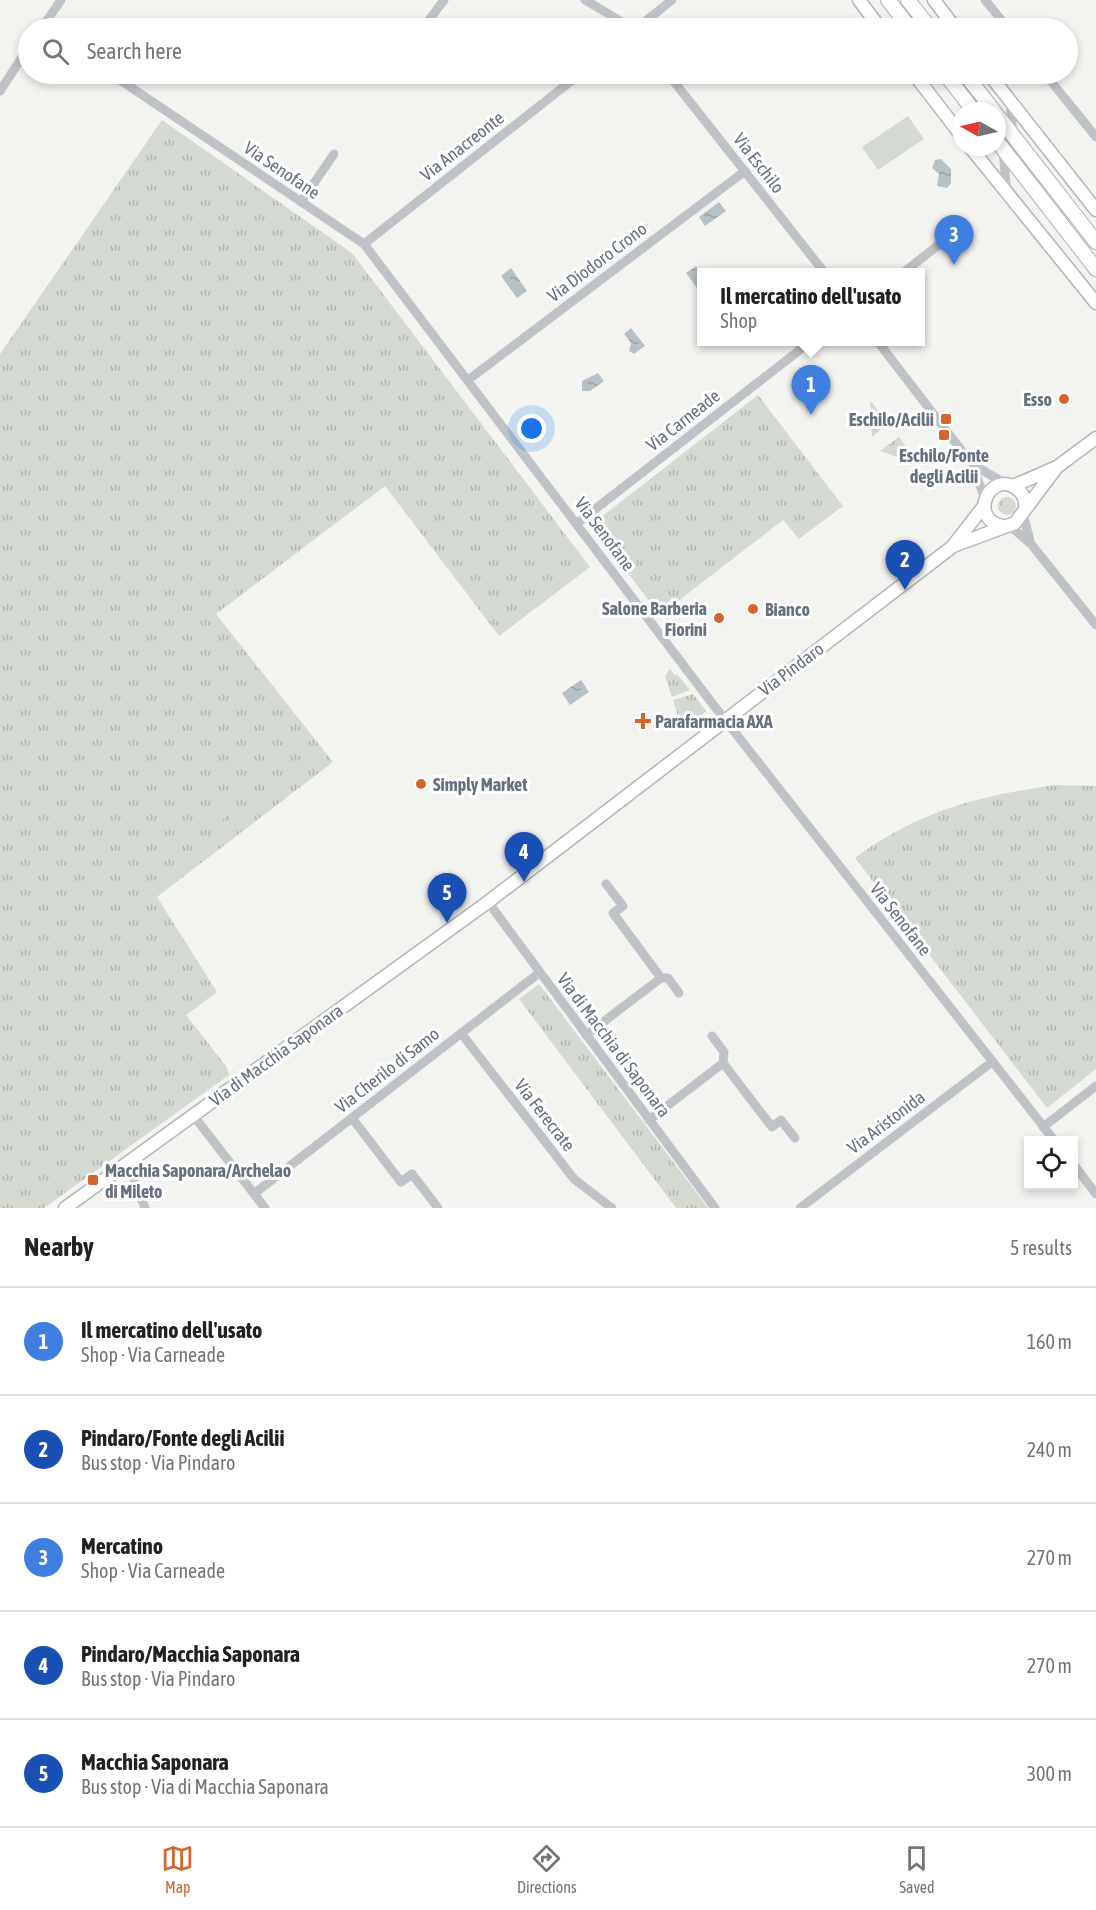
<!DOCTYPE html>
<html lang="en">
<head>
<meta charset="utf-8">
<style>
	:root { --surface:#fff; --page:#f2f2f2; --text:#202124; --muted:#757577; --line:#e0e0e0; --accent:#d5642f }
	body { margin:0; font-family:"Asap Condensed",sans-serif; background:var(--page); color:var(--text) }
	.controls { position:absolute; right:18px; bottom:18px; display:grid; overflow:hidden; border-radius:0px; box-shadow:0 3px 9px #0003 }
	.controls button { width:54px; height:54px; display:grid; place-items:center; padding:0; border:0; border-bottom:2px solid var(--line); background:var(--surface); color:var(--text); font:30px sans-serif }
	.compass { position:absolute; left:952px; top:102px; width:54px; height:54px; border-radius:50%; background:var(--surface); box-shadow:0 3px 9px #0003; rotate:278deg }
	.you { position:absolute; left:532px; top:429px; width:21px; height:21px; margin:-15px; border:4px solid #fff; border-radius:50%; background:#1a73e8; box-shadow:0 0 0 9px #1a73e833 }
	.badge { display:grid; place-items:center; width:39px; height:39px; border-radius:50%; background:var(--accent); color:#fff; font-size:20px; font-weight:700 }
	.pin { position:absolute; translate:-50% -50px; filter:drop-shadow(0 2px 3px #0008) }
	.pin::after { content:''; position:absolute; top:32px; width:21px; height:18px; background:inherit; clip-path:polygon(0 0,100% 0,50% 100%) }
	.popup { position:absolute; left:697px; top:268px; width:228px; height:78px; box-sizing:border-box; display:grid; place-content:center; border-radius:0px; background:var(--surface); filter:drop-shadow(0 2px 4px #0005); font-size:20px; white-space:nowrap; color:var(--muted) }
	.popup b { font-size:22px; color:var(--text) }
	.popup::after { content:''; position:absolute; left:50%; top:100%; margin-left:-12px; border:12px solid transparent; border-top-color:var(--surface) }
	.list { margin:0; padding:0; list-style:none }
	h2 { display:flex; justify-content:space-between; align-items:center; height:78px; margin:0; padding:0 24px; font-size:26px }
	h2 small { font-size:20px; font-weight:400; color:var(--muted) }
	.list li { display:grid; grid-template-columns:39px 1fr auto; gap:18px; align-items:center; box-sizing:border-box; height:108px; padding:0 24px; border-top:2px solid var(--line) }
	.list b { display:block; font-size:22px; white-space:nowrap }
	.list p { margin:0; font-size:20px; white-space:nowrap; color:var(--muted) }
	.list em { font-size:20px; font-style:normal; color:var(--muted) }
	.icon { flex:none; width:33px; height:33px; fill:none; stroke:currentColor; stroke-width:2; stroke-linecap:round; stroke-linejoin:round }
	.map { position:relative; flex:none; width:1096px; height:1208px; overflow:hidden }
	.search { position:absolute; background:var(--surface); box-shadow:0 3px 9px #0003; left:18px; right:18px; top:18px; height:66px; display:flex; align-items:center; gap:15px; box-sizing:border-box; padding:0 21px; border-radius:33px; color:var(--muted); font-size:22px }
	.sheet { height:618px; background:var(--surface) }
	nav { display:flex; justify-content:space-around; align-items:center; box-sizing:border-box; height:84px; border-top:2px solid var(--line); background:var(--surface); font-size:16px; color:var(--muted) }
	nav a { display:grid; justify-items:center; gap:3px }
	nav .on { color:var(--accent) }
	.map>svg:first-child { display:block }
	.grass { fill:url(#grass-tufts) }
	.pitch { fill:#d4dad2 }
	.water { fill:url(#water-ripples) }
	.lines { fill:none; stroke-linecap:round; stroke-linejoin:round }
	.secondary-casing { stroke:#b2b6ba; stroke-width:15 }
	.primary-casing { stroke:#b1b4b8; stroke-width:16 }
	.street { stroke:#bfc2c6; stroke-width:9 }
	.secondary { stroke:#fff; stroke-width:12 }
	.primary { stroke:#fff; stroke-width:14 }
	.poi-dot { fill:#d5642f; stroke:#fff; stroke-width:2 }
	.labels { text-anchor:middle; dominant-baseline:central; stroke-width:6; stroke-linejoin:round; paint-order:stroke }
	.street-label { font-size:18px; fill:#65717f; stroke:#fff }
	.poi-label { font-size:18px; font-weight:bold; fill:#65717f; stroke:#fff; text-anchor:start }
</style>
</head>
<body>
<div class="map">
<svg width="1096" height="1208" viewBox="0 0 1096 1208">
	<defs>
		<pattern id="grass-tufts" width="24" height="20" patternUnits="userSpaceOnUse" patternTransform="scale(1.5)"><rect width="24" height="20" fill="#d4dad2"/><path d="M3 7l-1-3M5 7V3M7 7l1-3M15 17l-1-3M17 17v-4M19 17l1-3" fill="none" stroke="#b0b5b0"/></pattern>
		<pattern id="water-ripples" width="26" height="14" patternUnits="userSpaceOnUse" patternTransform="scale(1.5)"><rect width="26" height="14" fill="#b7c1c5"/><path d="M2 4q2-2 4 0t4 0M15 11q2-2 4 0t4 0" fill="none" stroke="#98a1a5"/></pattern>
	</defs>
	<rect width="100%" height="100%" fill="#f3f4f0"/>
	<!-- grass -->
	<path class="grass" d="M162,120L352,253L590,567L499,636L385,486L216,614L333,762L157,897L217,992L186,1015L226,1066L229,1075L44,1208H0V354Z
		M758,395L843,506L799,539L783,520L660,615L591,525Z
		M870,400L888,424L872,437Z
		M899,437L920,465L880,451Z
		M998 506a9 9 0 1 1 18 0a9 9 0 1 1-18 0Z
		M670,669L675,676L677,674L690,690L672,697L665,676Z
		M693,694L706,711L683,732L673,700Z
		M1056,785L1096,786V1069L1047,1108L855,858C920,810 978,796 1056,785Z
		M539,984L708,1208H676L519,999Z"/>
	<!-- pitch -->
	<path class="pitch" d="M908,116L924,139L878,170L862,147Z
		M226,799L235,810L212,827L204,817Z"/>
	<!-- water -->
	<path class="water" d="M941,159L951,169V183L947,188L937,186L939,174L932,168L935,160Z
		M719,202L726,211L705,226L699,217Z
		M696,266L701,274L700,292L686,273Z
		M511,268L527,291L517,298L501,276Z
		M631,328L645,346L634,354L629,351L631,343L624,334Z
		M598,373L604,381L590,391H582V381Z
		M581,680L589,692L570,705L562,693Z"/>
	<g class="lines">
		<!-- secondary casing -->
		<g class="secondary-casing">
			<path id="secondary" d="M859,0L880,28
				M934,0L955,28
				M914,74L961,135
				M989,74L1096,210
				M970,147L1096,303
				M1013,486L1057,467L1096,438
				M1003,526C967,519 990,470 1016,488C1023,493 1026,500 1025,508
				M953,546L1015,523L1057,467
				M65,1208L488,902L952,547L984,506"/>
		</g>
		<!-- primary casing -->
		<g class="primary-casing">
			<path id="primary" d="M888,0L910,28
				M908,0L930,28
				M945,74L974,111
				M965,74L994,111
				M997,115L1096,242
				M997,141L1096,269"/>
		</g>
		<!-- street -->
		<path class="street" d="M585,0L632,28
			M985,0L1008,28
			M42,28L61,0
			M423,28L444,0
			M637,28L672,0
			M111,74L364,244L715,707L1054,1140
			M668,74L824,272
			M1045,74L1096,137
			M0,91L28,48
			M1010,102L1013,134
			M1003,151L1007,194
			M301,202L334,154
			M364,244L580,74
			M904,272L964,225
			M878,342L972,464L985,499
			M468,380L745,171
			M972,464L1006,484
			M1023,514L1030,541
			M576,524L810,342
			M1009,525L1031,544L1096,625
			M488,902L715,1208
			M661,978H668L679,993
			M461,1033L574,1179L612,1208
			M586,1035L661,978L613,913L623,906L606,884
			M712,1036L724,1052L723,1063
			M193,1115L265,1208
			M352,1118L401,1182L412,1174L438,1208
			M649,1120L723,1063L772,1127L781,1120L795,1138
			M1043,1127L1096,1086
			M127,1162L145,1208
			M1074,1165L1096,1194
			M255,1193L539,973
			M800,1208L992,1062"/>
		<!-- secondary -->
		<use href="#secondary" class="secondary"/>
		<!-- primary -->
		<use href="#primary" class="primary"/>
	</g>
	<!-- markers -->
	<g class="poi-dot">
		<circle cx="1064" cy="399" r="6"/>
		<rect x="940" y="413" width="12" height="12" rx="3"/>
		<rect x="938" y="429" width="12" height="12" rx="3"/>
		<circle cx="753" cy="609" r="6"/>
		<circle cx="719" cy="618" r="6"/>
		<path d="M640 712h6v6h6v6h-6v6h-6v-6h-6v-6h6z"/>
		<circle cx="421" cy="784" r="6"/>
		<rect x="87" y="1174" width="12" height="12" rx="3"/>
	</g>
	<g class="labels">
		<!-- street labels -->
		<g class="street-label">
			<text transform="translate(462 146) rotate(-38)">Via Anacreonte</text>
			<text transform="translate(759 163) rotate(52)">Via Eschilo</text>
			<text transform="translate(282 170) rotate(34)">Via Senofane</text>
			<text transform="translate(597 262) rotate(-37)">Via Diodoro Crono</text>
			<text transform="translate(683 420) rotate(-38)">Via Carneade</text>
			<text transform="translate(605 534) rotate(53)">Via Senofane</text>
			<text transform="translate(791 669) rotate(-37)">Via Pindaro</text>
			<text transform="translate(901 919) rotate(52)">Via Senofane</text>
			<text transform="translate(614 1045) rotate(53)">Via di Macchia di Saponara</text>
			<text transform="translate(276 1055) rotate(-36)">Via di Macchia Saponara</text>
			<text transform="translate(387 1070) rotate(-38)">Via Cherilo di Samo</text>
			<text transform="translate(545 1115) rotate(52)">Via Ferecrate</text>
			<text transform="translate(886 1122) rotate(-37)">Via Aristonida</text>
		</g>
		<!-- poi labels -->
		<g class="poi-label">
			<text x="1052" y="399" text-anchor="end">Esso</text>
			<text x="934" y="419" text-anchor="end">Eschilo/Acilii</text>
			<text x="944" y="455" text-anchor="middle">Eschilo/Fonte<tspan x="944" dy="21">degli Acilii</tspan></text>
			<text x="707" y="608" text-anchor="end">Salone Barberia<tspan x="707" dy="21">Fiorini</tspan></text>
			<text x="765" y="609">Bianco</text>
			<text x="655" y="721">Parafarmacia AXA</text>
			<text x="433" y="784">Simply Market</text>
			<text x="105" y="1170">Macchia Saponara/Archelao<tspan x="105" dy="21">di Mileto</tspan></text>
		</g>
	</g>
</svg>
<div class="controls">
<button><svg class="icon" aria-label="locate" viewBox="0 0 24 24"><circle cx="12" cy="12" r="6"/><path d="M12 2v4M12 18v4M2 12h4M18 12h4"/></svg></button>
</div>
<svg class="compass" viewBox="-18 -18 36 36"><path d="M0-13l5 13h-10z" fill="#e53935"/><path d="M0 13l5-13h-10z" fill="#757577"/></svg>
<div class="you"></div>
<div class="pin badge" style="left:811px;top:415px;background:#3f7fe0">1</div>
<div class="popup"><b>Il mercatino dell'usato</b>Shop</div>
<div class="pin badge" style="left:905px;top:590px;background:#1a4fb4">2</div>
<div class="pin badge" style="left:954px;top:265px;background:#3f7fe0">3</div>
<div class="pin badge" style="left:524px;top:882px;background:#1a4fb4">4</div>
<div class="pin badge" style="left:447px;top:923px;background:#1a4fb4">5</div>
<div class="search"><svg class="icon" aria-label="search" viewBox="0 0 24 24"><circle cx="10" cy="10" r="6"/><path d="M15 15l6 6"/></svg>Search here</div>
</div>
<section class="sheet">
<h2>Nearby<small>5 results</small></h2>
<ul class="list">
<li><span class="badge" style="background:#3f7fe0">1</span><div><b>Il mercatino dell'usato</b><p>Shop · Via Carneade</p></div><em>160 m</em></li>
<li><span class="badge" style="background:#1a4fb4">2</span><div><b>Pindaro/Fonte degli Acilii</b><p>Bus stop · Via Pindaro</p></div><em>240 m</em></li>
<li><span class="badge" style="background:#3f7fe0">3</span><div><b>Mercatino</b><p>Shop · Via Carneade</p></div><em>270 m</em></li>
<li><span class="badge" style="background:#1a4fb4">4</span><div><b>Pindaro/Macchia Saponara</b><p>Bus stop · Via Pindaro</p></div><em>270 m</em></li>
<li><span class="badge" style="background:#1a4fb4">5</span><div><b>Macchia Saponara</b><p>Bus stop · Via di Macchia Saponara</p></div><em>300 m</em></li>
</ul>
</section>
<nav>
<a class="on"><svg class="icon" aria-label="map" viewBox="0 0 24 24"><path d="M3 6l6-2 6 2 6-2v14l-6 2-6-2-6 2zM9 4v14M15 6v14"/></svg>Map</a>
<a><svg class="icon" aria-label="directions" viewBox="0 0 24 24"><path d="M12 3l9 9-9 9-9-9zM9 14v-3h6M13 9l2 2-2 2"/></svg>Directions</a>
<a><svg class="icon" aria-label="saved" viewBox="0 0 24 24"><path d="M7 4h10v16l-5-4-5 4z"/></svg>Saved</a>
</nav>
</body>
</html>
